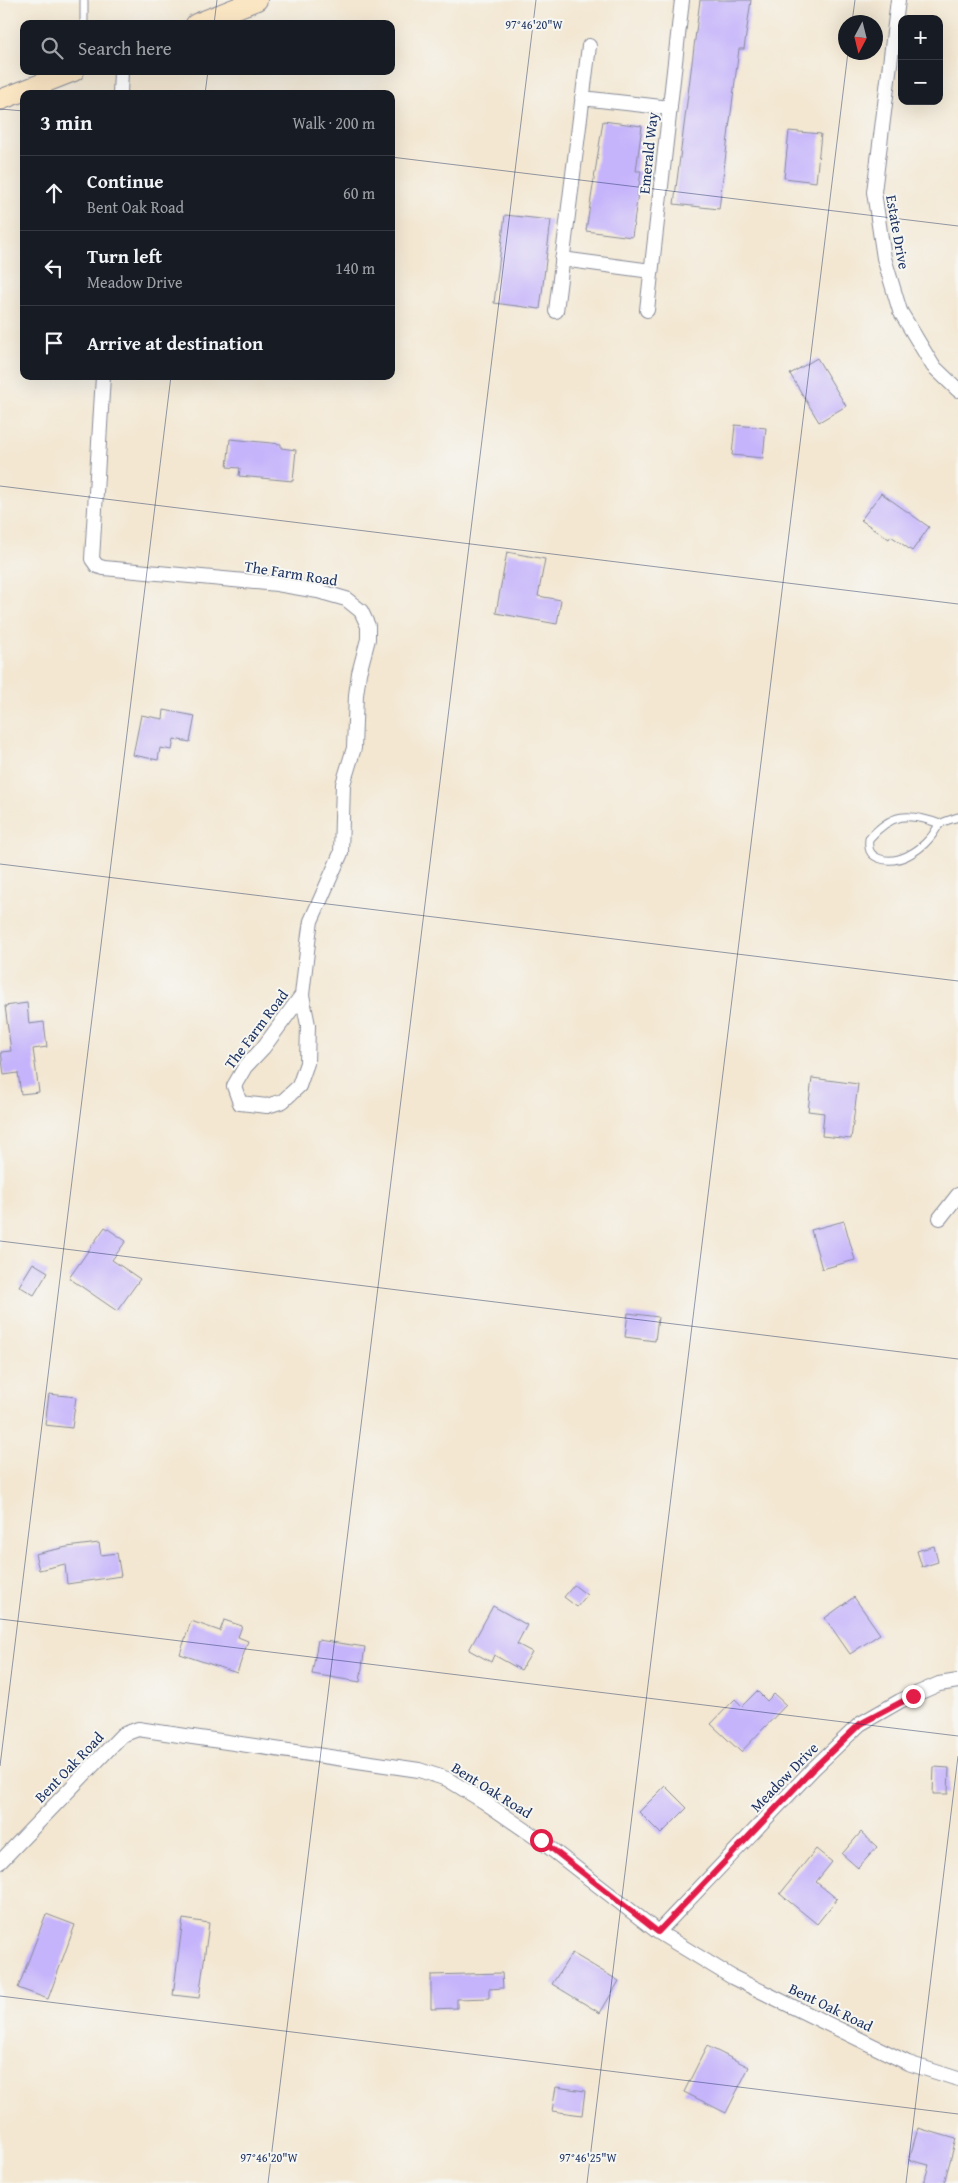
<!DOCTYPE html>
<html lang="en">
<head>
<meta charset="utf-8">
<style>
	:root { --surface:#171b24; --page:#242831; --text:#f1f3f6; --muted:#9ea1a6; --line:#363941 }
	body { margin:0; font-family:"Gentium Book Plus",serif; background:var(--page); color:var(--text) }
	.controls { position:absolute; right:15px; top:15px; display:grid; overflow:hidden; border-radius:10px; box-shadow:0 5px 20px #0002 }
	.controls button { width:45px; height:45px; display:grid; place-items:center; padding:0; border:0; border-bottom:1px solid var(--line); background:var(--surface); color:var(--text); font:25px sans-serif }
	.compass { position:absolute; left:838px; top:15px; width:45px; height:45px; border-radius:50%; background:var(--surface); box-shadow:0 5px 20px #0002; rotate:187deg }
	.stop { position:absolute; width:15px; height:15px; margin:-11px; border:4px solid #e11d48; border-radius:50%; background:#fff }
	.stop.end { background:#e11d48; border-color:#fff; box-shadow:0 1px 5px #0008 }
	.list { margin:0; padding:0; list-style:none }
	h2 { display:flex; justify-content:space-between; align-items:center; height:65px; margin:0; padding:0 20px; font-size:21px }
	h2 small { font-size:16px; font-weight:400; color:var(--muted) }
	.list li { display:grid; grid-template-columns:32px 1fr auto; gap:15px; align-items:center; box-sizing:border-box; height:75px; padding:0 20px; border-top:1px solid var(--line) }
	.list b { display:block; font-size:19px; white-space:nowrap }
	.list p { margin:0; font-size:16px; white-space:nowrap; color:var(--muted) }
	.list em { font-size:16px; font-style:normal; color:var(--muted) }
	.icon { flex:none; width:28px; height:28px; fill:none; stroke:currentColor; stroke-width:2; stroke-linecap:round; stroke-linejoin:round }
	.map { position:relative; flex:none; width:958px; height:2183px; overflow:hidden }
	.search { position:absolute; background:var(--surface); box-shadow:0 5px 20px #0002; left:20px; top:20px; width:375px; height:55px; display:flex; align-items:center; gap:12px; box-sizing:border-box; padding:0 18px; border-radius:10px; color:var(--muted); font-size:19px }
	.panel { position:absolute; background:var(--surface); box-shadow:0 5px 20px #0002; left:20px; top:90px; width:375px; height:290px; border-radius:10px }
	.map>svg:first-child { display:block }
	.building { fill:#c5b3fb }
	.lines { fill:none; stroke-linecap:round; stroke-linejoin:round }
	.lane-casing { stroke:#878b98; stroke-width:9 }
	.street-casing { stroke:#878b98; stroke-width:16 }
	.secondary-casing { stroke:#878b98; stroke-width:22 }
	.lane { stroke:#fff; stroke-width:7 }
	.street { stroke:#fff; stroke-width:14 }
	.secondary { stroke:#fbe6c4; stroke-width:20 }
	.route { stroke:#e11d48; stroke-width:6 }
	.ticks { fill:none; stroke:#1b2f5e; stroke-width:1; stroke-opacity:0.45 }
	.labels { text-anchor:middle; dominant-baseline:central; stroke-width:4; stroke-linejoin:round; paint-order:stroke }
	.street-label { font-size:15px; fill:#1b2f5e; stroke:#f6f6f2 }
	.ticks-label { font-size:12px; text-anchor:middle; fill:#1b2f5e; stroke:#f6f6f2; stroke-width:4; stroke-linejoin:round; paint-order:stroke }
</style>
</head>
<body>
<div class="map">
<svg width="958" height="2183" viewBox="0 0 958 2183">
	<rect width="100%" height="100%" fill="#f6f6f2"/>
	<filter id="ink" filterUnits="userSpaceOnUse"><feTurbulence type="fractalNoise" baseFrequency=".02" numOctaves="2"/><feDisplacementMap in="SourceGraphic" scale="10" xChannelSelector="R" yChannelSelector="G"/><feConvolveMatrix kernelMatrix="1 2 1 2 8 2 1 2 1" color-interpolation-filters="sRGB"/></filter>
	<filter id="wash" filterUnits="userSpaceOnUse"><feTurbulence type="fractalNoise" baseFrequency=".0096" numOctaves="4" result="noise"/><feDisplacementMap in="SourceGraphic" scale="20" xChannelSelector="R" yChannelSelector="G"/><feGaussianBlur stdDeviation="1.12" result="paint"/><feColorMatrix in="noise" values="0 0 0 0 0 0 0 0 0 0 0 0 0 0 0 0 0 1.4 0 .05"/><feComposite in="paint" operator="in"/></filter>
	<g filter="url(#wash)">
		<rect width="100%" height="100%" fill="#f3e7d2"/>
		<g id="blocks">
			<!-- building -->
			<path class="building" d="M700,0H751L744,49H739L719,209L674,204Z
				M603,121L642,126L636,171H641L632,237L586,231Z
				M789,131L821,134L816,182L784,178Z
				M505,215L551,220L540,309L494,303Z
				M817,358L846,406L819,422L790,374Z
				M735,425L766,428L763,458L732,455Z
				M230,439L281,444V448L296,450L293,481L239,476L240,468L227,467Z
				M881,493L929,527L912,551L891,536L889,539L861,520Z
				M507,552L545,559L538,596L561,600L557,624L496,613Z
				M164,710L195,716L190,742L174,739L172,750L160,748L158,760L133,755L141,715L163,719Z
				M27,1003L29,1024L44,1022L47,1047L33,1049L39,1092L21,1094L18,1073L4,1075L1,1052L11,1051L5,1006Z
				M812,1078L858,1084L851,1139L822,1136L824,1113L808,1111Z
				M844,1221L855,1260L822,1269L811,1230Z
				M105,1227L126,1241L112,1260L140,1279L117,1311L69,1278Z
				M33,1263L48,1272L34,1295L19,1286Z
				M628,1313L658,1317L655,1341L625,1337Z
				M49,1394L76,1397L72,1428L45,1425Z
				M99,1543L101,1555L117,1553L121,1576L67,1584L65,1564L39,1570L35,1554L67,1547Z
				M934,1546L938,1562L922,1567L917,1551Z
				M574,1585L587,1595L577,1607L564,1597Z
				M854,1597L880,1634L850,1654L825,1618Z
				M493,1606L527,1625L517,1644L532,1652L521,1670L494,1655L491,1662L469,1650Z
				M224,1620L242,1626L238,1637L248,1641L237,1673L180,1654L191,1621L220,1631Z
				M318,1640L365,1647L360,1682L312,1674Z
				M757,1691L767,1701L774,1694L786,1705L741,1752L711,1724L735,1699L742,1706Z
				M934,1767L949,1768L948,1794H933Z
				M665,1786L687,1808L661,1834L639,1812Z
				M861,1832L877,1847L858,1868L842,1854Z
				M816,1849L832,1862L816,1882L837,1899L817,1924L780,1894Z
				M46,1914L75,1925L48,1999L18,1988Z
				M183,1919L209,1923L199,1998L173,1995Z
				M572,1953L619,1981L600,2013L552,1984Z
				M502,1973L503,1988L489,1989V1998L457,1999V2008L431,2009V1975Z
				M707,2046L749,2067L726,2113L684,2092Z
				M556,2087L585,2091L582,2115L552,2111Z
				M918,2128L956,2139L944,2183H924L929,2165L909,2160Z"/>
		</g>
	</g>
	<g filter="url(#ink)">
		<use href="#blocks" fill-opacity="0" stroke="#878b98" stroke-width="1"/>
		<g class="lines">
			<!-- lane casing -->
			<g class="lane-casing">
				<path id="lane" d="M84,24V0
					M940,824C909,812 891,813 869,839C868,848 869,854 878,858C897,866 919,851 930,838C934,834 936,828 940,824C944,821 953,819 958,817"/>
			</g>
			<!-- street casing -->
			<g class="street-casing">
				<path id="street" d="M898,0L874,192L884,258L900,311L933,366L958,390
					M120,94L121,71
					M582,98L670,108
					M562,259L651,271
					M647,310L682,0
					M556,311L589,46
					M103,376L92,559L97,566L104,568L277,584L318,591L346,599L361,611L368,626V639L359,673L356,695L354,748L343,784L341,853L311,921L309,934L302,995L308,1025L307,1063L299,1086L283,1101L267,1106L240,1103L234,1086L245,1067L263,1048L302,995
					M940,1218L958,1195
					M0,1862L122,1735L138,1729L419,1770L447,1779L483,1801L541,1841L658,1932L732,1977L908,2063L958,2079
					M658,1932L813,1769L860,1724L900,1701L939,1684L958,1681"/>
			</g>
			<!-- secondary casing -->
			<g class="secondary-casing">
				<path id="secondary" d="M196,24L257,0
					M0,100L74,71"/>
			</g>
			<!-- lane -->
			<use href="#lane" class="lane"/>
			<!-- street -->
			<use href="#street" class="street"/>
			<!-- secondary -->
			<use href="#secondary" class="secondary"/>
		</g>
	</g>
	<g class="lines" filter="url(#ink)">
		<!-- route -->
		<path class="route" d="M541,1840L658,1932L813,1769L860,1724L913,1696"/>
	</g>
	<!-- ticks -->
	<path class="ticks" d="M852,22L855,0M214,24L217,0M205,94L208,71M0,109L24,111M391,157L958,226M0,486L958,604M0,864L958,981M0,1241L958,1359M0,1619L958,1736M0,1766L171,376M0,1996L958,2114M268,2183L536,0M587,2183L848,52M906,2183L958,1756"/>
	<g class="labels">
		<!-- street labels -->
		<g class="street-label">
			<text transform="translate(648 153) rotate(-84)">Emerald Way</text>
			<text transform="translate(898 232) rotate(80)">Estate Drive</text>
			<text transform="translate(291 573) rotate(9)">The Farm Road</text>
			<text transform="translate(256 1029) rotate(-53)">The Farm Road</text>
			<text transform="translate(69 1767) rotate(-46)">Bent Oak Road</text>
			<text transform="translate(784 1777) rotate(-46)">Meadow Drive</text>
			<text transform="translate(492 1790) rotate(32)">Bent Oak Road</text>
			<text transform="translate(831 2007) rotate(26)">Bent Oak Road</text>
		</g>
	</g>
	<g class="ticks-label">
		<text x="534" y="29">97°46'20"W</text>
		<text x="269" y="2162">97°46'20"W</text>
		<text x="588" y="2162">97°46'25"W</text>
	</g>
</svg>
<div class="controls">
<button>+</button>
<button>−</button>
</div>
<svg class="compass" viewBox="-18 -18 36 36"><path d="M0-13l5 13h-10z" fill="#e53935"/><path d="M0 13l5-13h-10z" fill="#9ea1a6"/></svg>
<div class="stop" style="left:541px;top:1840px"></div>
<div class="stop end" style="left:913px;top:1696px"></div>
<div class="search"><svg class="icon" aria-label="search" viewBox="0 0 24 24"><circle cx="10" cy="10" r="6"/><path d="M15 15l6 6"/></svg>Search here</div>
<section class="panel">
<h2>3 min<small>Walk · 200 m</small></h2>
<ul class="list">
<li><svg class="icon" aria-label="ahead" viewBox="0 0 24 24"><path d="M12 20V5M6 11l6-6 6 6"/></svg><div><b>Continue</b><p>Bent Oak Road</p></div><em>60 m</em></li>
<li><svg class="icon" aria-label="left" viewBox="0 0 24 24"><path d="M17 20v-9H6M10 6l-5 5 5 5"/></svg><div><b>Turn left</b><p>Meadow Drive</p></div><em>140 m</em></li>
<li><svg class="icon" aria-label="arrive" viewBox="0 0 24 24"><path d="M6 21V4h12l-3 4 3 4H6"/></svg><div><b>Arrive at destination</b></div></li>
</ul>
</section>
</div>
</body>
</html>
